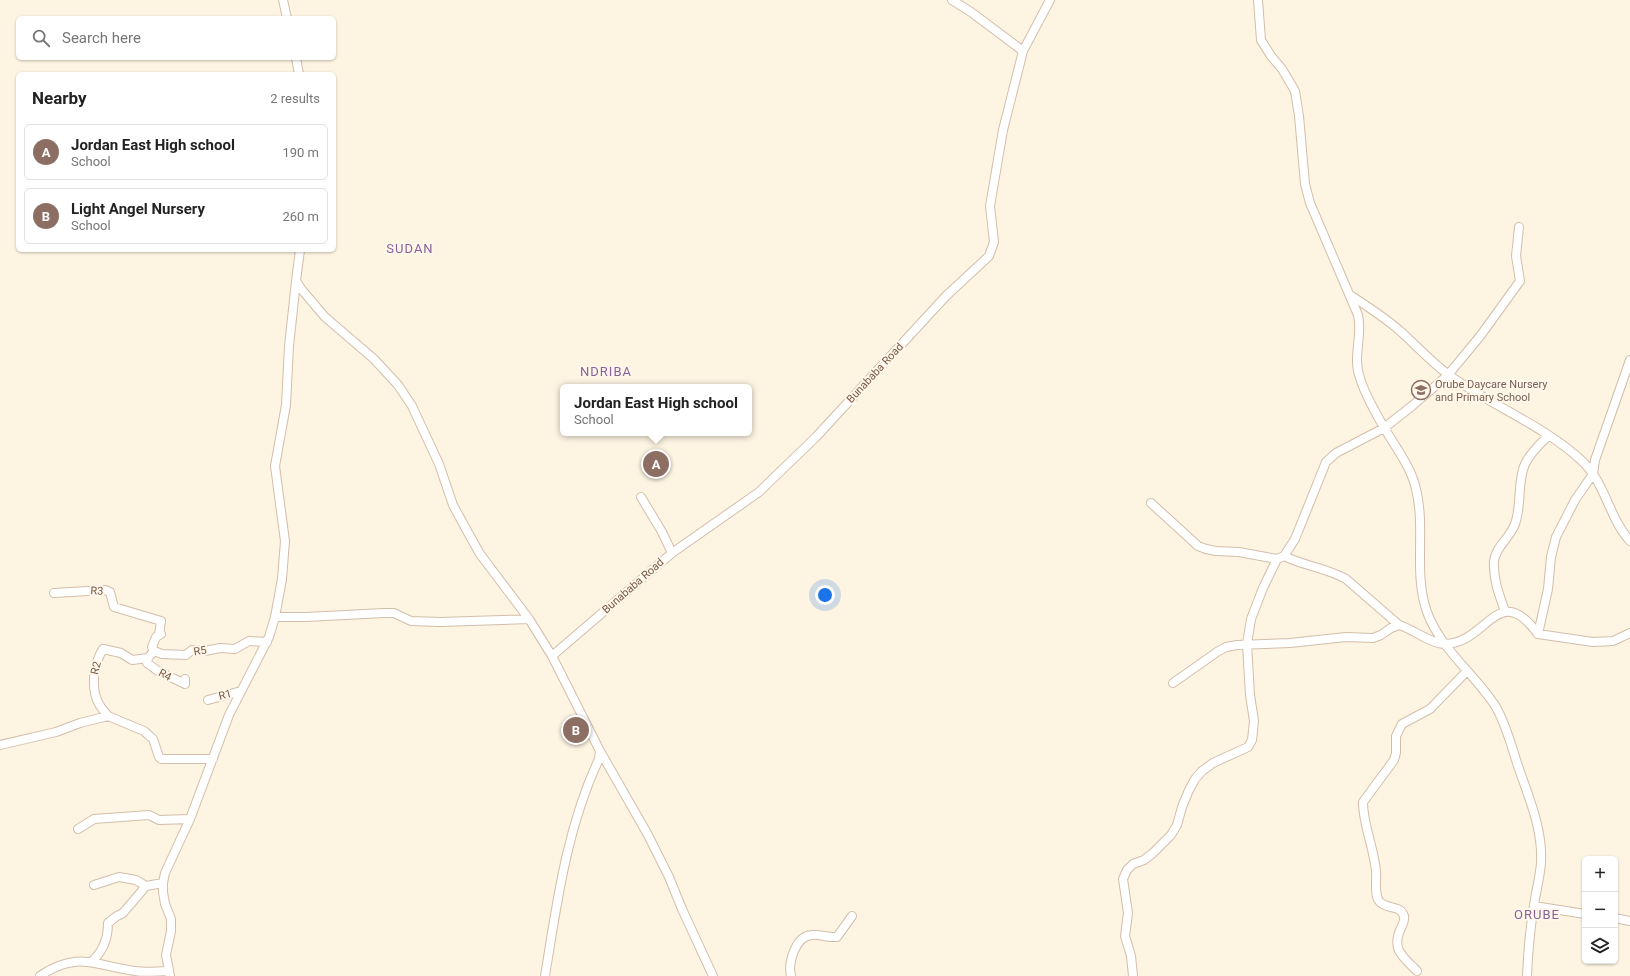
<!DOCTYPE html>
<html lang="en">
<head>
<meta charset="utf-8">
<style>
	:root { --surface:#fff; --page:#f6f6f6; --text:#222; --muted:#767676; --line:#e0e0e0; --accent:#f26c3d }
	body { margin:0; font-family:Roboto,sans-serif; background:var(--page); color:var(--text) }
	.controls { position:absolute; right:12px; bottom:12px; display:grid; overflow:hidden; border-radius:6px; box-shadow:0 1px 3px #0004 }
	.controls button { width:36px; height:36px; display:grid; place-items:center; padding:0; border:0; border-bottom:1px solid var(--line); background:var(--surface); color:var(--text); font:20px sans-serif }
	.you { position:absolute; left:825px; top:595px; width:14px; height:14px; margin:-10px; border:3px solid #fff; border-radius:50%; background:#1a73e8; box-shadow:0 0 0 6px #1a73e833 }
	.badge { display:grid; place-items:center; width:26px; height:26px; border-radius:50%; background:var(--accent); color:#fff; font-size:13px; font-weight:700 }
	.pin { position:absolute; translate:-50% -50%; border:2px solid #fff; box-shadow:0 1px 4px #0006 }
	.popup { position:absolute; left:560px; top:384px; width:192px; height:52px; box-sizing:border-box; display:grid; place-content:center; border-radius:6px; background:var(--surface); filter:drop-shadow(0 1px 3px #0005); font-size:13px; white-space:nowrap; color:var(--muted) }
	.popup b { font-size:15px; color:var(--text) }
	.popup::after { content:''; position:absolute; left:50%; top:100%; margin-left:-8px; border:8px solid transparent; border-top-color:var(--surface) }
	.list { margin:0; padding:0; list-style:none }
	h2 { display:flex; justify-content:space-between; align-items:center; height:52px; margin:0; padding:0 16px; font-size:17px }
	h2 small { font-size:13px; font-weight:400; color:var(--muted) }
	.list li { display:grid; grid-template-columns:26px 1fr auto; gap:12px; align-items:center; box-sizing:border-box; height:56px; margin:0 8px 8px; padding:0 8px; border:1px solid var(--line); border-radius:6px }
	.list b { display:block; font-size:15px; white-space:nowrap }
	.list p { margin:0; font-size:13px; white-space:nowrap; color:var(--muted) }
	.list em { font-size:13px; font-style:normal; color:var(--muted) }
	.icon { flex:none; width:22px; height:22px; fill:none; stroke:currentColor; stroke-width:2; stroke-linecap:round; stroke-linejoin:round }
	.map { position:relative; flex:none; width:1630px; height:976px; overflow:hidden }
	.search { position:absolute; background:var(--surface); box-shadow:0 1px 3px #0004; left:16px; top:16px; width:320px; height:44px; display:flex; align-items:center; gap:10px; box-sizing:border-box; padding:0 14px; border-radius:6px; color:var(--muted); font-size:15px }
	.panel { position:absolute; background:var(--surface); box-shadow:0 1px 3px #0004; left:16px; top:72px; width:320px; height:180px; border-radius:6px }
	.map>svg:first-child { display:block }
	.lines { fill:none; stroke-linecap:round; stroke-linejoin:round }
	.minor-casing { stroke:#d2beaa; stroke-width:10 }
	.minor { stroke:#fff; stroke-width:8 }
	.labels { text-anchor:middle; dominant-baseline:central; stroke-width:4; stroke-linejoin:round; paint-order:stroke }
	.street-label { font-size:11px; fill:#785a46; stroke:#fff8ea }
	.education-label { font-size:11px; fill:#785e54; stroke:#fff8ea; text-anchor:start }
	.quarter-label { font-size:13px; letter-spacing:1px; fill:#8a619c; stroke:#fff8ea }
</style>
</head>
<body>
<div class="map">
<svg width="1630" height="976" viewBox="0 0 1630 976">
	<rect width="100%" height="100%" fill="#fef4e2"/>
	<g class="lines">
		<!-- minor casing -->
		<g class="minor-casing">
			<path id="minor" d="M283,0L287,18
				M952,0L971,12L1023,51
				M1258,0L1261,40L1271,56L1282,69L1295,91L1299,116L1305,184L1310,203L1358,315C1363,336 1352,357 1360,378C1364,392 1377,416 1385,429C1396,448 1411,467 1416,489C1426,529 1413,573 1427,612C1441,650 1475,674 1496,707C1506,725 1511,744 1517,763C1528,796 1543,828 1541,863C1540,877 1536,891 1534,905C1530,929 1528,952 1527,976
				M296,58L299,74
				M300,250L296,281L302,290L325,317L374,359L398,385L412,406L439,464L453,505L466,529L480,554L529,619L552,656L600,751L599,759C567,827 557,902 545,976
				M1350,295C1367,306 1384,317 1399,330C1416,345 1431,362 1449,375C1490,405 1545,426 1582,461C1605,482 1609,518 1630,541
				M641,497L662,532L672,553
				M1151,503L1198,546L1206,549L1216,551L1239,552L1277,559
				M1284,556C1304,566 1327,568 1346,579L1399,625
				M54,593L105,590L110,592L114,607L161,621L159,635
				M1505,611C1499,595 1493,579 1494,561C1496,546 1510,538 1515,524C1522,505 1517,481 1525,464C1530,453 1540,444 1548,436
				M275,617H306L384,613H394L411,621L440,622L529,619
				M161,634L156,637L152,647L154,651L162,654L186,655L192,650L205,651L220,648L235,649L249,641L267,642
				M1538,634L1548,589L1551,557L1556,537L1575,500L1593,474L1595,460L1630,360
				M552,656L672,553L759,492L816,437L946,296L989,256L994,242L990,206L1003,130L1023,51L1050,0
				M148,658L147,663L158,671L185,684V679
				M1173,683L1217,652L1226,647L1237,645L1290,643L1346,637L1373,638L1381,635L1391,628L1399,625C1413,629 1431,644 1445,644C1488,643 1498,579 1538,634L1593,642L1613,641L1630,633
				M208,700L241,691
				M108,716C105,712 101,708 99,704C90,688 94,663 103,649L121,653L132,660L148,658L154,651
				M0,745L56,732L80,723L108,716L144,731L153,739L159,757L161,759H213
				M600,751L648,835L669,877L682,909L713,976
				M78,829L94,819L149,815L159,820L190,819
				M94,885L119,877L136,880L146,886L163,883
				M1534,906L1585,914
				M1615,918L1630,921
				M91,962C103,952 108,939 108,923L117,916L123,913L146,886
				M1417,971C1402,956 1391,949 1401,928C1403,924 1405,921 1404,916C1400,904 1386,910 1379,901C1374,894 1377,879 1376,871C1374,848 1363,825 1363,802L1394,760L1396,753V736L1402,724L1430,709L1467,671
				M40,976C78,950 96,966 135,971C146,973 158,971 169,971
				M170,976L166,955L171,931V919L165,904L163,892V883L165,873L190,819L229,715L269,637L275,617L282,579L285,541L275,466L286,405L289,346L296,281
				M791,976C788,963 795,936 812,935C820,934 828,938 837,937L852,916
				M1133,976L1131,956L1125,936L1128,913L1123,879L1127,870L1133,864L1144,860L1153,853L1171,835L1177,825L1182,807L1189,790L1195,779L1202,771L1213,763L1248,747L1252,740L1254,721L1250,695L1247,644L1251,619L1263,588L1277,559L1284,556L1295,539L1326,462L1336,453L1384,428L1412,406L1448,375L1481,335L1520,281L1516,256L1519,227"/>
		</g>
		<!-- minor -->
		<use href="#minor" class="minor"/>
	</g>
	<!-- icons -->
	<defs>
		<g id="school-ring" transform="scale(1)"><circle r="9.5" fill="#fff8ea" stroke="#8d6e63" stroke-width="1.5"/><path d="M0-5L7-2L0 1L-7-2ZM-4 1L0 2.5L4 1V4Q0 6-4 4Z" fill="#8d6e63"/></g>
	</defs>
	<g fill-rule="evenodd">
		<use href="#school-ring" x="1421" y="390"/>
	</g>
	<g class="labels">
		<!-- street labels -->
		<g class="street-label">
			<text transform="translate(875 373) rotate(-47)">Bunababa Road</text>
			<text transform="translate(633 586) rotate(-41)">Bunababa Road</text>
			<text transform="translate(97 591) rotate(3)">R3</text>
			<text transform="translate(200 651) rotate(-10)">R5</text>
			<text transform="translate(96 668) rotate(-76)">R2</text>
			<text transform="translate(165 675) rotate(28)">R4</text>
			<text transform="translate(225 695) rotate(-15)">R1</text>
		</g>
		<!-- education labels -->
		<g class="education-label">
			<text x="1435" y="384">Orube Daycare Nursery<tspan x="1435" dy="13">and Primary School</tspan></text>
		</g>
		<!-- quarter labels -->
		<g class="quarter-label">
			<text x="410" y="248">SUDAN</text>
			<text x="606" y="371">NDRIBA</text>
			<text x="1537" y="914">ORUBE</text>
		</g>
	</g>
</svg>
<div class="controls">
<button>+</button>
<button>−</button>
<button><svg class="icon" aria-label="layers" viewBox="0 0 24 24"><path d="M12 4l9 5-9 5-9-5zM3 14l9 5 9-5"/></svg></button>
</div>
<div class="you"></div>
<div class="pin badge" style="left:656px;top:464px;background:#8d6e63">A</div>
<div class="popup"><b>Jordan East High school</b>School</div>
<div class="pin badge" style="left:576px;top:730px;background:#8d6e63">B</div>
<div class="search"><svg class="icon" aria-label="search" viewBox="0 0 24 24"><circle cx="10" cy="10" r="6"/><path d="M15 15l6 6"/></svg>Search here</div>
<section class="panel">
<h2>Nearby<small>2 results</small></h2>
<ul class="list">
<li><span class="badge" style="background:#8d6e63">A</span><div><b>Jordan East High school</b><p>School</p></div><em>190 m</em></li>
<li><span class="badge" style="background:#8d6e63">B</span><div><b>Light Angel Nursery</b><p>School</p></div><em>260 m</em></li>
</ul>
</section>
</div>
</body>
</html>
